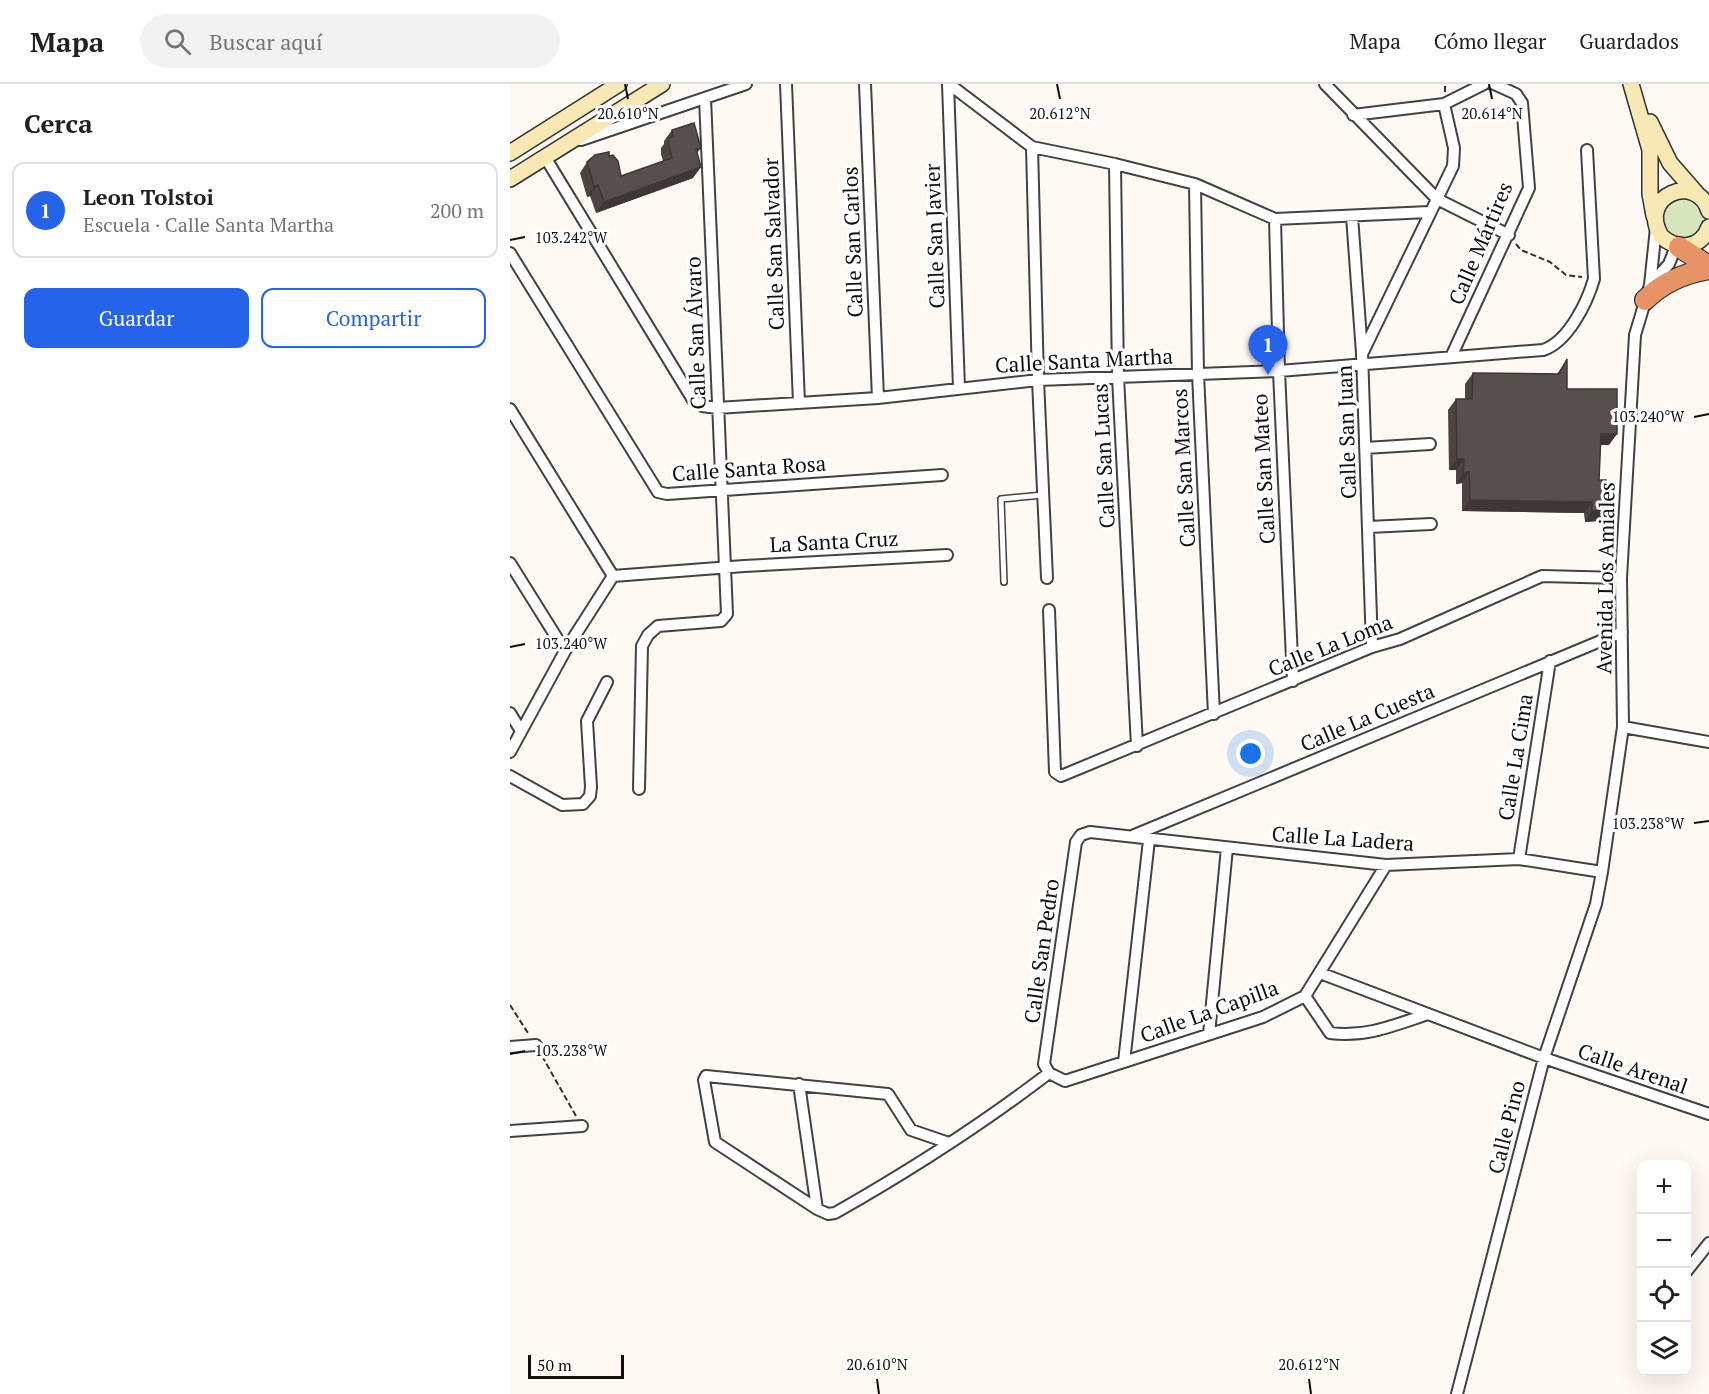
<!DOCTYPE html>
<html lang="es">
<head>
<meta charset="utf-8">
<style>
	:root { --surface:#fff; --page:#f2f2f2; --text:#202124; --muted:#757577; --line:#e0e0e0; --accent:#2563eb }
	body { margin:0; font-family:"PT Serif",serif; background:var(--page); color:var(--text) }
	.controls { position:absolute; right:18px; bottom:18px; display:grid; overflow:hidden; border-radius:12px; box-shadow:0 6px 24px #0002 }
	.controls button { width:54px; height:54px; display:grid; place-items:center; padding:0; border:0; border-bottom:2px solid var(--line); background:var(--surface); color:var(--text); font:30px sans-serif }
	.scale { position:absolute; left:18px; bottom:15px; width:96px; box-sizing:border-box; padding-left:6px; border:3px solid #0f0f0f; border-top:0; font-size:16px; line-height:21px; white-space:nowrap; color:#0f0f0f; -webkit-text-stroke:4px #fff; paint-order:stroke }
	.you { position:absolute; left:741px; top:670px; width:21px; height:21px; margin:-15px; border:4px solid #fff; border-radius:50%; background:#1a73e8; box-shadow:0 0 0 9px #1a73e833 }
	.badge { display:grid; place-items:center; width:39px; height:39px; border-radius:50%; background:var(--accent); color:#fff; font-size:20px; font-weight:700 }
	.pin { position:absolute; translate:-50% -50px; filter:drop-shadow(0 2px 3px #0008) }
	.pin::after { content:''; position:absolute; top:32px; width:21px; height:18px; background:inherit; clip-path:polygon(0 0,100% 0,50% 100%) }
	.list { margin:0; padding:0; list-style:none }
	h2 { display:flex; justify-content:space-between; align-items:center; height:78px; margin:0; padding:0 24px; font-size:26px }
	h2 small { font-size:20px; font-weight:400; color:var(--muted) }
	.list li { display:grid; grid-template-columns:39px 1fr auto; gap:18px; align-items:center; box-sizing:border-box; height:96px; margin:0 12px 12px; padding:0 12px; border:2px solid var(--line); border-radius:12px }
	.list b { display:block; font-size:22px; white-space:nowrap }
	.list p { margin:0; font-size:20px; white-space:nowrap; color:var(--muted) }
	.list em { font-size:20px; font-style:normal; color:var(--muted) }
	.actions { display:flex; gap:12px; padding:18px 24px }
	.actions a { flex:1; padding:14px 0; border:2px solid var(--accent); border-radius:12px; text-align:center; font-size:21px; color:var(--accent) }
	.actions .main { background:var(--accent); color:#fff }
	.icon { flex:none; width:33px; height:33px; fill:none; stroke:currentColor; stroke-width:2; stroke-linecap:round; stroke-linejoin:round }
	.map { position:relative; flex:none; width:1199px; height:1310px; overflow:hidden }
	header { display:flex; align-items:center; gap:36px; box-sizing:border-box; height:84px; padding:0 30px; background:var(--surface); border-bottom:2px solid var(--line) }
	header strong { font-size:28px }
	nav { display:flex; gap:33px; margin-inline-start:auto; font-size:21px }
	.search { width:420px; height:54px; background:var(--page); display:flex; align-items:center; gap:15px; box-sizing:border-box; padding:0 21px; border-radius:33px; color:var(--muted); font-size:22px }
	main { display:flex }
	aside { flex:1; background:var(--surface) }
	.map>svg:first-child { display:block }
	.green { fill:#d7e5bf }
	.lines { fill:none; stroke-linecap:round; stroke-linejoin:round }
	.lane-casing { stroke:#424242; stroke-width:8 }
	.street-casing { stroke:#424242; stroke-width:14 }
	.secondary-casing { stroke:#313131; stroke-width:18 }
	.highway-casing { stroke:#202020; stroke-width:22 }
	.path { stroke:#313131; stroke-width:2; stroke-dasharray:6 3; stroke-linecap:butt }
	.lane { stroke:#fff; stroke-width:5 }
	.street { stroke:#fff; stroke-width:10 }
	.secondary { stroke:#f7e8b4; stroke-width:15 }
	.highway { stroke:#e69368; stroke-width:20 }
	.wall { fill:#4b4441 }
	.shaded-wall { fill:#3d3735 }
	.building { fill:#574f4c; stroke:#3d3735; stroke-width:1.5 }
	.ticks { fill:none; stroke:#0f0f0f; stroke-width:2 }
	.labels { text-anchor:middle; dominant-baseline:central; stroke-width:6; stroke-linejoin:round; paint-order:stroke }
	.street-label { font-size:21px; fill:#0f0f0f; stroke:#fff }
	.ticks-label { font-size:15px; text-anchor:middle; fill:#0f0f0f; stroke:#fff; stroke-width:6; stroke-linejoin:round; paint-order:stroke }
</style>
</head>
<body>
<header>
<strong>Mapa</strong>
<div class="search"><svg class="icon" aria-label="search" viewBox="0 0 24 24"><circle cx="10" cy="10" r="6"/><path d="M15 15l6 6"/></svg>Buscar aquí</div>
<nav><a>Mapa</a><a>Cómo llegar</a><a>Guardados</a></nav>
</header>
<main>
<aside>
<h2>Cerca<small></small></h2>
<ul class="list">
<li><span class="badge">1</span><div><b>Leon Tolstoi</b><p>Escuela · Calle Santa Martha</p></div><em>200 m</em></li>
</ul>
<div class="actions"><a class="main">Guardar</a><a>Compartir</a></div>
</aside>
<div class="map">
<svg width="1199" height="1310" viewBox="0 0 1199 1310">
	<rect width="100%" height="100%" fill="#fefaf3"/>
	<!-- green -->
	<path class="green" d="M1152 134a21 21 0 1 1 42 0a21 21 0 1 1-42 0Z"/>
	<g class="lines">
		<!-- lane casing -->
		<g class="lane-casing">
			<path id="lane" d="M494,498L491,415L533,411"/>
		</g>
		<!-- street casing -->
		<g class="street-casing">
			<path id="street" d="M276,0L289,319
				M355,0L368,314
				M438,0L449,304
				M439,0L522,63L605,80L685,100L765,135L919,128
				M815,0L927,115L999,151
				M843,31L934,20L974,0
				M71,56L236,0
				M522,63L528,296L537,494
				M35,73L183,316L192,322L207,324L368,314L528,296L769,287L1033,266C1058,258 1077,219 1084,195L1077,66
				M605,80L608,293L627,662
				M685,100L688,290L704,630
				M842,132L852,269L862,563
				M765,135L769,287L783,597
				M0,169L148,408L157,410L432,391
				M1140,201L1159,180L1166,162
				M853,268L943,82L944,64L934,20
				M941,273L1019,104L1012,19L1006,10L984,0
				M0,325L103,492
				M855,364L920,360
				M859,443L921,440
				M0,479L55,567
				M103,492L234,482L437,471
				M539,526L545,688L551,692L862,563L890,555L1032,492L1111,494
				M0,629L11,647
				M1113,643L1199,658
				M0,668L55,567L103,492
				M0,692L52,721L73,720L80,712L81,703L77,637L97,598
				M129,705L132,562L138,551L148,542L211,537L217,530L195,14
				M622,752L1112,548
				M1009,775L1040,577
				M876,781L795,912L753,933L555,997L539,989L534,980L566,758L571,751L580,748L876,781L1009,775L1092,788
				M810,889L1034,974L1199,1030
				M795,912L820,949C855,954 885,941 918,930
				M699,950L717,764
				M0,963L26,961
				M614,978L639,756
				M289,1000L307,1125L318,1130L325,1129C399,1087 471,1041 539,989
				M0,1047L72,1042
				M307,1125L205,1058L194,996L196,992L378,1010L401,1046L439,1059
				M1176,1188L1199,1159
				M947,1310L1034,974L1086,820L1092,788L1113,643L1111,494L1125,251L1140,201L1146,144"/>
		</g>
		<!-- secondary casing -->
		<g class="secondary-casing">
			<path id="secondary" d="M1121,0L1140,66V110L1144,132
				M1140,38L1160,79L1187,110
				M0,69L109,0
				M0,95L152,0
				M1199,127C1187,88 1127,111 1151,152C1167,167 1191,165 1199,143"/>
		</g>
		<!-- highway casing -->
		<g class="highway-casing">
			<path id="highway" d="M1169,163L1199,182
				M1135,216C1153,198 1174,189 1199,185"/>
		</g>
		<!-- path -->
		<path class="path" d="M935,8V0
			M1006,160L1011,166L1040,178L1056,191L1072,193
			M0,921L18,949
			M32,972L66,1032"/>
		<!-- lane -->
		<use href="#lane" class="lane"/>
		<!-- street -->
		<use href="#street" class="street"/>
		<!-- secondary -->
		<use href="#secondary" class="secondary"/>
		<!-- highway -->
		<use href="#highway" class="highway"/>
	</g>
	<!-- wall -->
	<path class="wall" d="M162,46L191,64L187,69L183,94L86,129L80,112L77,113L70,89L77,78L99,72L111,92L153,77L151,70V64L154,60V57Z
		M1057,275V305L1099,361H1090L1088,437L1075,438L1074,429L952,427V399L946,400V386H939L938,326L946,315H955V300L963,289L1047,290Z"/>
	<!-- shaded-wall -->
	<path class="shaded-wall" d="M191,83L183,94L86,129L94,118Z
		M88,101L80,112L77,113L84,102Z
		M1091,350H1107L1099,361H1083Z
		M947,375H954L946,386H939Z
		M959,388L952,399L946,400L953,389Z
		M960,416L1082,418L1074,429L952,427Z
		M1096,426L1088,437L1075,438L1082,427Z"/>
	<!-- building -->
	<path class="building" d="M184,39L191,64L186,65L191,83L94,118L88,101L84,102L77,78L85,71L99,68V72L103,71L108,77L111,92L162,74L158,59L159,54L163,52L162,46Z
		M1057,275V305H1107V350H1091L1089,396H1096V426L1082,427V418L960,416L959,388L953,389L954,375H947L946,315H962L963,289L1049,290Z"/>
	<!-- ticks -->
	<path class="ticks" d="M115,0L118,15M547,0L550,15M979,0L982,15M0,156L15,153M1184,333L1199,330M0,563L15,560M1184,739L1199,737M0,970L15,967M367,1295L369,1310M799,1295L801,1310"/>
	<g class="labels">
		<!-- street labels -->
		<g class="street-label">
			<text transform="translate(424 152) rotate(-92)">Calle San Javier</text>
			<text transform="translate(342 158) rotate(-92)">Calle San Carlos</text>
			<text transform="translate(970 159) rotate(-67)">Calle Mártires</text>
			<text transform="translate(263 160) rotate(-92)">Calle San Salvador</text>
			<text transform="translate(185 249) rotate(-92)">Calle San Álvaro</text>
			<text transform="translate(574 276) rotate(-3)">Calle Santa Martha</text>
			<text transform="translate(836 348) rotate(-92)">Calle San Juan</text>
			<text transform="translate(593 372) rotate(-93)">Calle San Lucas</text>
			<text transform="translate(239 384) rotate(-4)">Calle Santa Rosa</text>
			<text transform="translate(673 384) rotate(-93)">Calle San Marcos</text>
			<text transform="translate(753 385) rotate(-93)">Calle San Mateo</text>
			<text transform="translate(324 457) rotate(-3)">La Santa Cruz</text>
			<text transform="translate(1095 494) rotate(-89)">Avenida Los Amiales</text>
			<text transform="translate(820 561) rotate(-22)">Calle La Loma</text>
			<text transform="translate(857 633) rotate(-23)">Calle La Cuesta</text>
			<text transform="translate(1005 673) rotate(-81)">Calle La Cima</text>
			<text transform="translate(833 754) rotate(4)">Calle La Ladera</text>
			<text transform="translate(531 867) rotate(-82)">Calle San Pedro</text>
			<text transform="translate(699 927) rotate(-20)">Calle La Capilla</text>
			<text transform="translate(1123 984) rotate(19)">Calle Arenal</text>
			<text transform="translate(996 1043) rotate(-76)">Calle Pino</text>
		</g>
	</g>
	<g class="ticks-label">
		<text x="118" y="35">20.610°N</text>
		<text x="550" y="35">20.612°N</text>
		<text x="982" y="35">20.614°N</text>
		<text x="61" y="159">103.242°W</text>
		<text x="1138" y="338">103.240°W</text>
		<text x="61" y="565">103.240°W</text>
		<text x="1138" y="745">103.238°W</text>
		<text x="61" y="972">103.238°W</text>
		<text x="367" y="1286">20.610°N</text>
		<text x="799" y="1286">20.612°N</text>
	</g>
</svg>
<div class="controls">
<button>+</button>
<button>−</button>
<button><svg class="icon" aria-label="locate" viewBox="0 0 24 24"><circle cx="12" cy="12" r="6"/><path d="M12 2v4M12 18v4M2 12h4M18 12h4"/></svg></button>
<button><svg class="icon" aria-label="layers" viewBox="0 0 24 24"><path d="M12 4l9 5-9 5-9-5zM3 14l9 5 9-5"/></svg></button>
</div>
<div class="scale">50 m</div>
<div class="you"></div>
<div class="pin badge" style="left:758px;top:291px">1</div>
</div>
</main>
</body>
</html>
